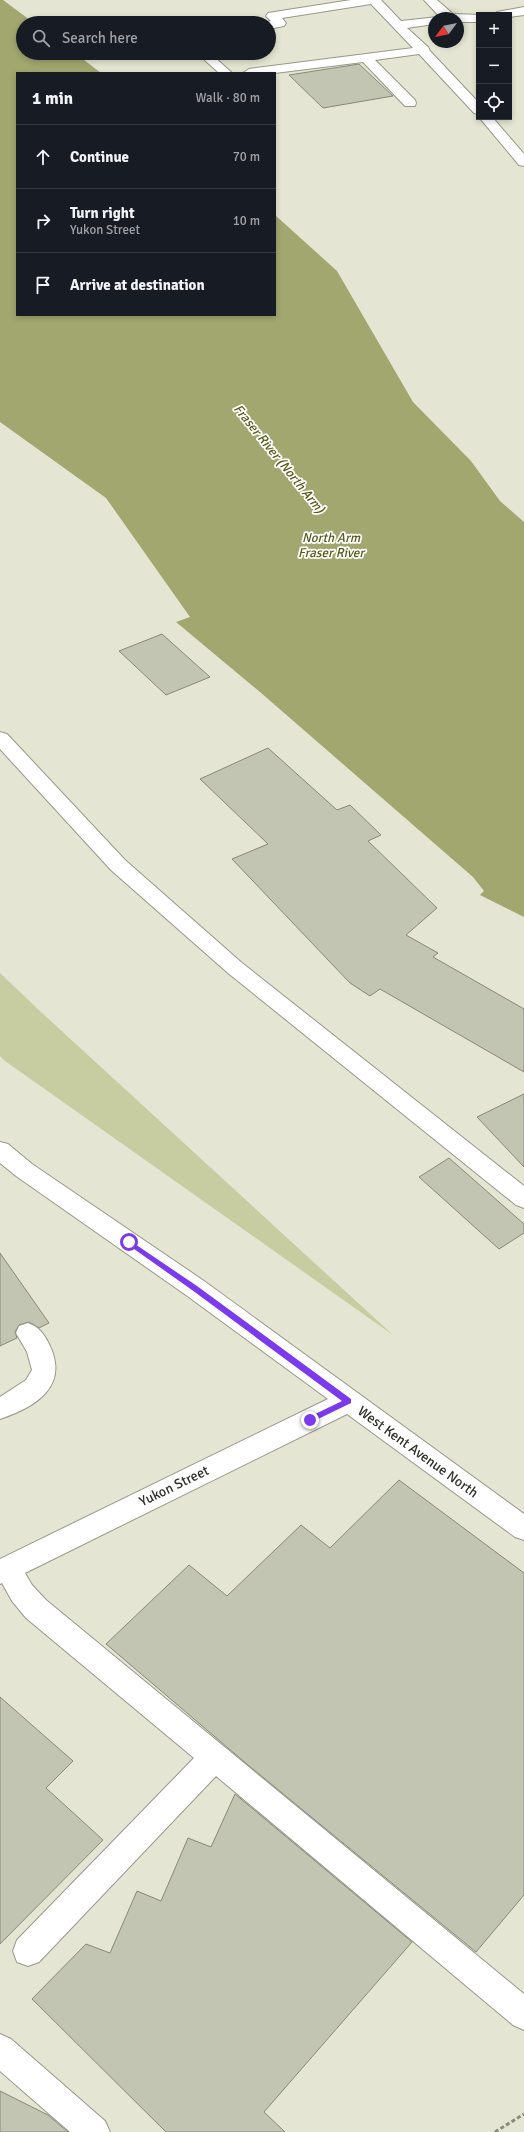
<!DOCTYPE html>
<html lang="en">
<head>
<meta charset="utf-8">
<style>
	:root { --surface:#171b24; --page:#20242c; --text:#f1f3f6; --muted:#9ea1a6; --line:#363941 }
	body { margin:0; font-family:Signika,sans-serif; background:var(--page); color:var(--text) }
	.controls { position:absolute; right:12px; top:12px; display:grid; overflow:hidden; border-radius:0px; box-shadow:0 2px 6px #0003 }
	.controls button { width:36px; height:36px; display:grid; place-items:center; padding:0; border:0; border-bottom:1px solid var(--line); background:var(--surface); color:var(--text); font:20px sans-serif }
	.compass { position:absolute; left:428px; top:12px; width:36px; height:36px; border-radius:50%; background:var(--surface); box-shadow:0 2px 6px #0003; rotate:238deg }
	.stop { position:absolute; width:12px; height:12px; margin:-9px; border:3px solid #7c3aed; border-radius:50%; background:#fff }
	.stop.end { background:#7c3aed; border-color:#fff; box-shadow:0 1px 4px #0008 }
	.list { margin:0; padding:0; list-style:none }
	h2 { display:flex; justify-content:space-between; align-items:center; height:52px; margin:0; padding:0 16px; font-size:17px }
	h2 small { font-size:13px; font-weight:400; color:var(--muted) }
	.list li { display:grid; grid-template-columns:26px 1fr auto; gap:12px; align-items:center; box-sizing:border-box; height:64px; padding:0 16px; border-top:1px solid var(--line) }
	.list b { display:block; font-size:15px; white-space:nowrap }
	.list p { margin:0; font-size:13px; white-space:nowrap; color:var(--muted) }
	.list em { font-size:13px; font-style:normal; color:var(--muted) }
	.icon { flex:none; width:22px; height:22px; fill:none; stroke:currentColor; stroke-width:2; stroke-linecap:round; stroke-linejoin:round }
	.map { position:relative; flex:none; width:524px; height:2132px; overflow:hidden }
	.search { position:absolute; background:var(--surface); box-shadow:0 2px 6px #0003; left:16px; top:16px; width:260px; height:44px; display:flex; align-items:center; gap:10px; box-sizing:border-box; padding:0 14px; border-radius:22px; color:var(--muted); font-size:15px }
	.panel { position:absolute; background:var(--surface); box-shadow:0 2px 6px #0003; left:16px; top:72px; width:260px; height:244px; border-radius:0px }
	.map>svg:first-child { display:block }
	.green { fill:#c8cca1 }
	.water { fill:#a2a770 }
	.building { fill:#c3c5b3; stroke:#888979 }
	.lines { fill:none; stroke-linecap:round; stroke-linejoin:round }
	.minor-casing { stroke:#979988; stroke-width:2 }
	.path { stroke:#898a7d; stroke-width:3; stroke-dasharray:4 2.5; stroke-linecap:butt }
	.minor { fill:#fff; fill-rule:evenodd }
	.route { fill:#7c3aed }
	.labels { text-anchor:middle; dominant-baseline:central; stroke-width:3.5; stroke-linejoin:round; paint-order:stroke }
	.far-water-label { font-size:13px; font-style:italic; fill:#575a1b; stroke:#fff }
	.street-label { font-size:14px; fill:#2e2f28; stroke:#fff }
</style>
</head>
<body>
<div class="map">
<svg width="524" height="2132" viewBox="0 0 524 2132">
	<rect width="100%" height="100%" fill="#e4e6d3"/>
	<!-- green -->
	<path class="green" d="M0,973L41,1012L393,1335L5,1061L0,1056Z"/>
	<!-- water -->
	<path class="water" d="M0,0H3L34,23H23V53H75L101,73H17V315H275V215L337,271L413,402L471,461L500,501L524,522V917L480,895L484,891L473,877L260,692L176,622L190,617L106,498L0,422Z"/>
	<!-- building -->
	<path class="building" d="M359,64L393,96L323,108L289,75Z
		M162,634L210,677L166,695L119,651Z
		M268,748L337,810L350,805L381,835L368,841L437,908L406,935L438,953L433,957L524,1009V1072L380,989L370,996L350,983L232,859L268,844L200,779Z
		M524,1094V1167L477,1117Z
		M449,1158L524,1224V1233L499,1249L419,1177Z
		M0,1253L49,1323L39,1328L29,1322L19,1325L15,1332L17,1338L0,1346Z
		M399,1480L524,1573V1895L476,1952L248,1765L106,1644L189,1565L227,1596L301,1525L330,1548Z
		M0,1697L73,1761L46,1788L103,1840L0,1944Z
		M235,1794L412,1942L264,2112L285,2132H166L32,1999L86,1944L110,1953L137,1891L161,1901L188,1838L211,1847Z
		M0,2091L48,2115L68,2132H0Z"/>
	<g class="lines">
		<!-- minor casing -->
		<g class="minor-casing">
			<path id="minor" d="M351,0H381L401,21L438,17L434,18V24L407,28L428,47L430,51L479,103V114L474,113L419,54L375,60L415,100L416,103L415,106H405L363,62L275,73H243L249,69L413,48L371,4L282,18L286,23L284,26L269,29V23H264L271,21L266,16L268,13Z
				M424,0H437L453,14L481,15H479V22H458V18H441Z
				M524,7V15L509,17V15H495L497,12Z
				M197,53H210L232,73H219Z
				M479,117H492L524,154V166L519,165Z
				M0,732L7,734L125,860L242,963L524,1186V1208L516,1205L228,973L111,870L0,749Z
				M0,1142L8,1144L32,1164L204,1281L524,1514V1540L515,1537L347,1414L25,1573L32,1585L46,1600L524,1994V2030L513,2025L216,1776L39,1962L28,1966L17,1962L13,1951L17,1940L194,1758L26,1618L12,1601L2,1583L0,1584V1559L328,1399L186,1295L16,1176L0,1163Z
				M28,1323C39,1327 44,1334 49,1344C70,1386 36,1407 0,1419V1397L26,1380L32,1370L27,1352L16,1333L19,1326Z
				M0,2034L11,2039L105,2121L110,2132H70L0,2071Z"/>
		</g>
		<!-- path -->
		<path class="path" d="M495,2132L524,2114"/>
		<!-- minor -->
		<use href="#minor" class="minor"/>
	</g>
	<!-- route -->
	<path class="route" d="M129,1240L197,1286L351,1399V1403L312,1422H307V1418L342,1401L192,1290L127,1244L126,1242Z"/>
	<g class="labels">
		<!-- far-water labels -->
		<g class="far-water-label">
			<text transform="translate(279 459) rotate(51)">Fraser River (North Arm)</text>
			<text x="331" y="538">North Arm<tspan x="331" dy="15">Fraser River</tspan></text>
		</g>
		<!-- street labels -->
		<g class="street-label">
			<text transform="translate(418 1452) rotate(36)">West Kent Avenue North</text>
			<text transform="translate(174 1486) rotate(-26)">Yukon Street</text>
		</g>
	</g>
</svg>
<div class="controls">
<button>+</button>
<button>−</button>
<button><svg class="icon" aria-label="locate" viewBox="0 0 24 24"><circle cx="12" cy="12" r="6"/><path d="M12 2v4M12 18v4M2 12h4M18 12h4"/></svg></button>
</div>
<svg class="compass" viewBox="-18 -18 36 36"><path d="M0-13l5 13h-10z" fill="#e53935"/><path d="M0 13l5-13h-10z" fill="#9ea1a6"/></svg>
<div class="stop" style="left:129px;top:1242px"></div>
<div class="stop end" style="left:310px;top:1420px"></div>
<div class="search"><svg class="icon" aria-label="search" viewBox="0 0 24 24"><circle cx="10" cy="10" r="6"/><path d="M15 15l6 6"/></svg>Search here</div>
<section class="panel">
<h2>1 min<small>Walk · 80 m</small></h2>
<ul class="list">
<li><svg class="icon" aria-label="ahead" viewBox="0 0 24 24"><path d="M12 20V5M6 11l6-6 6 6"/></svg><div><b>Continue</b></div><em>70 m</em></li>
<li><svg class="icon" aria-label="right" viewBox="0 0 24 24"><path d="M7 20v-9h11M14 6l5 5-5 5"/></svg><div><b>Turn right</b><p>Yukon Street</p></div><em>10 m</em></li>
<li><svg class="icon" aria-label="arrive" viewBox="0 0 24 24"><path d="M6 21V4h12l-3 4 3 4H6"/></svg><div><b>Arrive at destination</b></div></li>
</ul>
</section>
</div>
</body>
</html>
